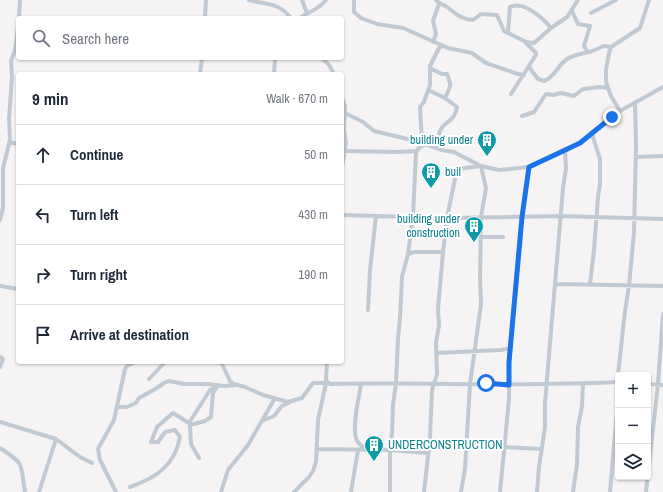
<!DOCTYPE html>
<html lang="en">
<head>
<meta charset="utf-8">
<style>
	:root { --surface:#fff; --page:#f6f6f7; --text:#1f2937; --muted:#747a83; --line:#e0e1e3 }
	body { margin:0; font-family:"Archivo Narrow",sans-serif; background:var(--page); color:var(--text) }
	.controls { position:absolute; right:12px; bottom:12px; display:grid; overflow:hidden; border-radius:4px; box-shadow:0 1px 3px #0004 }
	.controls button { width:36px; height:36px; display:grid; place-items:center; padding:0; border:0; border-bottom:1px solid var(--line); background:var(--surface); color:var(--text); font:20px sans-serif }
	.stop { position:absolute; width:12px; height:12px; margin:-9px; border:3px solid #1a73e8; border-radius:50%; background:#fff }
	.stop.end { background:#1a73e8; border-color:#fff; box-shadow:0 1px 4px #0008 }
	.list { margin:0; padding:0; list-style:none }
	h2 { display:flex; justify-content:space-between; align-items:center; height:52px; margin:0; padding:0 16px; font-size:17px }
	h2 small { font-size:13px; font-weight:400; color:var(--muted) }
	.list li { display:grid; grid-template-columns:26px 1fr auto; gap:12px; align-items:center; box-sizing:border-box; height:60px; padding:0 16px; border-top:1px solid var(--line) }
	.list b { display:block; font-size:15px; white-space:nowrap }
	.list em { font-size:13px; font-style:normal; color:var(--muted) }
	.icon { flex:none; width:22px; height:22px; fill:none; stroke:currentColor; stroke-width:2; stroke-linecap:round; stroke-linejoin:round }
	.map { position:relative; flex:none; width:663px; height:492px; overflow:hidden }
	.search { position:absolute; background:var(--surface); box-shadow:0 1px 3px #0004; left:16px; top:16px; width:328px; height:44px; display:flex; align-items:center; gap:10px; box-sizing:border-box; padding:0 14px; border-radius:4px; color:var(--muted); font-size:15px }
	.panel { position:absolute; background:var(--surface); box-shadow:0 1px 3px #0004; left:16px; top:72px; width:328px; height:292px; border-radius:4px }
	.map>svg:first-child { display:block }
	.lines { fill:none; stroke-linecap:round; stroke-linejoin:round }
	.minor { stroke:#c1cad2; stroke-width:4 }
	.route { stroke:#1a73e8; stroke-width:5 }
	.labels { text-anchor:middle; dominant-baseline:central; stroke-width:4; stroke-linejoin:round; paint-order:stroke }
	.culture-label { font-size:12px; fill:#0d838f; stroke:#fff; text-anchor:end }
</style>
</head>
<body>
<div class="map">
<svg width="663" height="492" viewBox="0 0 663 492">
	<rect width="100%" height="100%" fill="#f5f3f3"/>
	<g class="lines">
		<!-- minor -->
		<path class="minor" d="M249,0C267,5 278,2 291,18
			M302,0L307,13L306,14
			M354,0V12L361,18L377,24L403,28L448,48L472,53L486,63L518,74L524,75
			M436,0C439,4 443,4 447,7C455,13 462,20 473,20L481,14L497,15L504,31L526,42L534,43L551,28L567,17L578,0
			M572,11L578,24L590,26L584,46L587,51L590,52L604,46L611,47
			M591,13L616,0
			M19,18L20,0
			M205,18L206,0
			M300,18C308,12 320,9 326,0
			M508,32L510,7C523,0 543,18 551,28
			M433,42L436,34L433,21L439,4
			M322,58L329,65L334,74
			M529,67L538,79L544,81C555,77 557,66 567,59C573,55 581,54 588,52
			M430,68L442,74H447C452,87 451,85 445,98
			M200,74L202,58
			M274,74L275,58
			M428,90L445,98L457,107C455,122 444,121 440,131C438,136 439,143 438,148
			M511,94L536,55V53L526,43
			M342,98L345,106L344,130L346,143L342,167
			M620,111L611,96L606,82V70L609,53L611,47L640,28L649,0
			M345,113L363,122L374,131L416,141L442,150L454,152L481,166L499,170L529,167L565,151L580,143L620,111L663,87
			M522,116L534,112L546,94L553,95L561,93L574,96L583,89L600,87L608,88
			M9,142L18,144
			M422,143L420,107L424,102L430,85V66L439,48L442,46
			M342,151L398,152L417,151
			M636,157L663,156
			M342,215L447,218L560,216L663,219
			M0,220L3,208V168L10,140L9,119L12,77L11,61L15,50L18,28
			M481,237H503
			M408,254L414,252H443
			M556,284L663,286
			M590,284L594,250L598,197L600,184V159L592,134
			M0,286L18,289
			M368,310L370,270L376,216
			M436,353L501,350L511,348
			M0,357L3,359L0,367
			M221,362L230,381L234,384L245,387L263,395L288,402L302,398L313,383H328
			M327,362L326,380L328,383L331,384C427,382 522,387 618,382
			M618,375L625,311L629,286L634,232L636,146L635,102
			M149,379L165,362
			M361,384C359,398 352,425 356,438C357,443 362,446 366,450
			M648,384L663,385
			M117,407H127L136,403L139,398L157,388L164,383L169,381L184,384H208L224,386L235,385
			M262,421L274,416L282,406L290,402
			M0,422L56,439L39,492
			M56,439L80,457L92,463
			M503,447L542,449
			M0,448C26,465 20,463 25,492
			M317,449L390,450L428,453
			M199,458L191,444L190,425L205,421L211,417L213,393L217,387
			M130,487C156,478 175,465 180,437L175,430L165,432L158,442H151L157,427L173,413L189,423L210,390L218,385
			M116,492L100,460L98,449L114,420L125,369L127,366L135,362
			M221,492L228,470L248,445L275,398
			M294,492L309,477L313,471L316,462L318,420L326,383
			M351,492L358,450
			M390,492V450L392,433L393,405L396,383L398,339L400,317L402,277L408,254L413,216L416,153L418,149L425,144
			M424,492L430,438L432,390L437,374L436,343L439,325L438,309L443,252L447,218L457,169L481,166L486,188L481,217L480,279L481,304L470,384L465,469L461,492
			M500,492L509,399V362L522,217L529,167
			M537,492L539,467L545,427V403L563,188L566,169L565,151
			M573,492L577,464L578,427L582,406L583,384
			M610,492L617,412L618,381
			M646,492L658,384L663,314"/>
	</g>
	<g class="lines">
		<!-- route -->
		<path class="route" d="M486,383L509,385V362L522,217L529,167L580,143L612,117"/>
	</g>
	<!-- icons -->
	<defs>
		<g id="building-pin" transform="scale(1)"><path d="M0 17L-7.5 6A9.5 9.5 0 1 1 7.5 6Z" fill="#0f9aa8" stroke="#fff"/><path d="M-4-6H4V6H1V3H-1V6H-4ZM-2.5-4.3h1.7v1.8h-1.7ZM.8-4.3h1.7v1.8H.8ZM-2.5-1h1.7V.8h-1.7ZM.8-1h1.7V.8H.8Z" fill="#fff"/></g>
	</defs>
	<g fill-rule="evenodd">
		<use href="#building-pin" x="487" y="140"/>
		<use href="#building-pin" x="431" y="172"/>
		<use href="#building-pin" x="474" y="226"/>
		<use href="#building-pin" x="374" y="445"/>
	</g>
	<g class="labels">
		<!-- culture labels -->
		<g class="culture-label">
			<text x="473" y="140">building under</text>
			<text x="445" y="172" text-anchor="start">buil</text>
			<text x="460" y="219">building under<tspan x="460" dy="14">construction</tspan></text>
			<text x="388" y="445" text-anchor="start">UNDERCONSTRUCTION</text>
		</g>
	</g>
</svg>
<div class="controls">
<button>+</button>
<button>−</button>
<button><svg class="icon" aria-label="layers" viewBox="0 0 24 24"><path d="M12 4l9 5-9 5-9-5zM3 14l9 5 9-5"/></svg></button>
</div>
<div class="stop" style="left:486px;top:383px"></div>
<div class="stop end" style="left:612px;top:117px"></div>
<div class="search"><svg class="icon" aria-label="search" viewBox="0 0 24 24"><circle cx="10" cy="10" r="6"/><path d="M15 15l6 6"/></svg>Search here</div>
<section class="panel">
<h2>9 min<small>Walk · 670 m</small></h2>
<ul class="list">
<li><svg class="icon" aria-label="ahead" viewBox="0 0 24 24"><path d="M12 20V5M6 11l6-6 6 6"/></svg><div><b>Continue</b></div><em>50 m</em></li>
<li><svg class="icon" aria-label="left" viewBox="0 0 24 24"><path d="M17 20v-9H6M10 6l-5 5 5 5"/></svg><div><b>Turn left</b></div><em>430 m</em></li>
<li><svg class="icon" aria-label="right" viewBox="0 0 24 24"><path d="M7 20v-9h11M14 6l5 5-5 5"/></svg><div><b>Turn right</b></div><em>190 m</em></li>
<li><svg class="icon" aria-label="arrive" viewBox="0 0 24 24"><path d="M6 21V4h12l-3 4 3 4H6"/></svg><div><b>Arrive at destination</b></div></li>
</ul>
</section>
</div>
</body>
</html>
